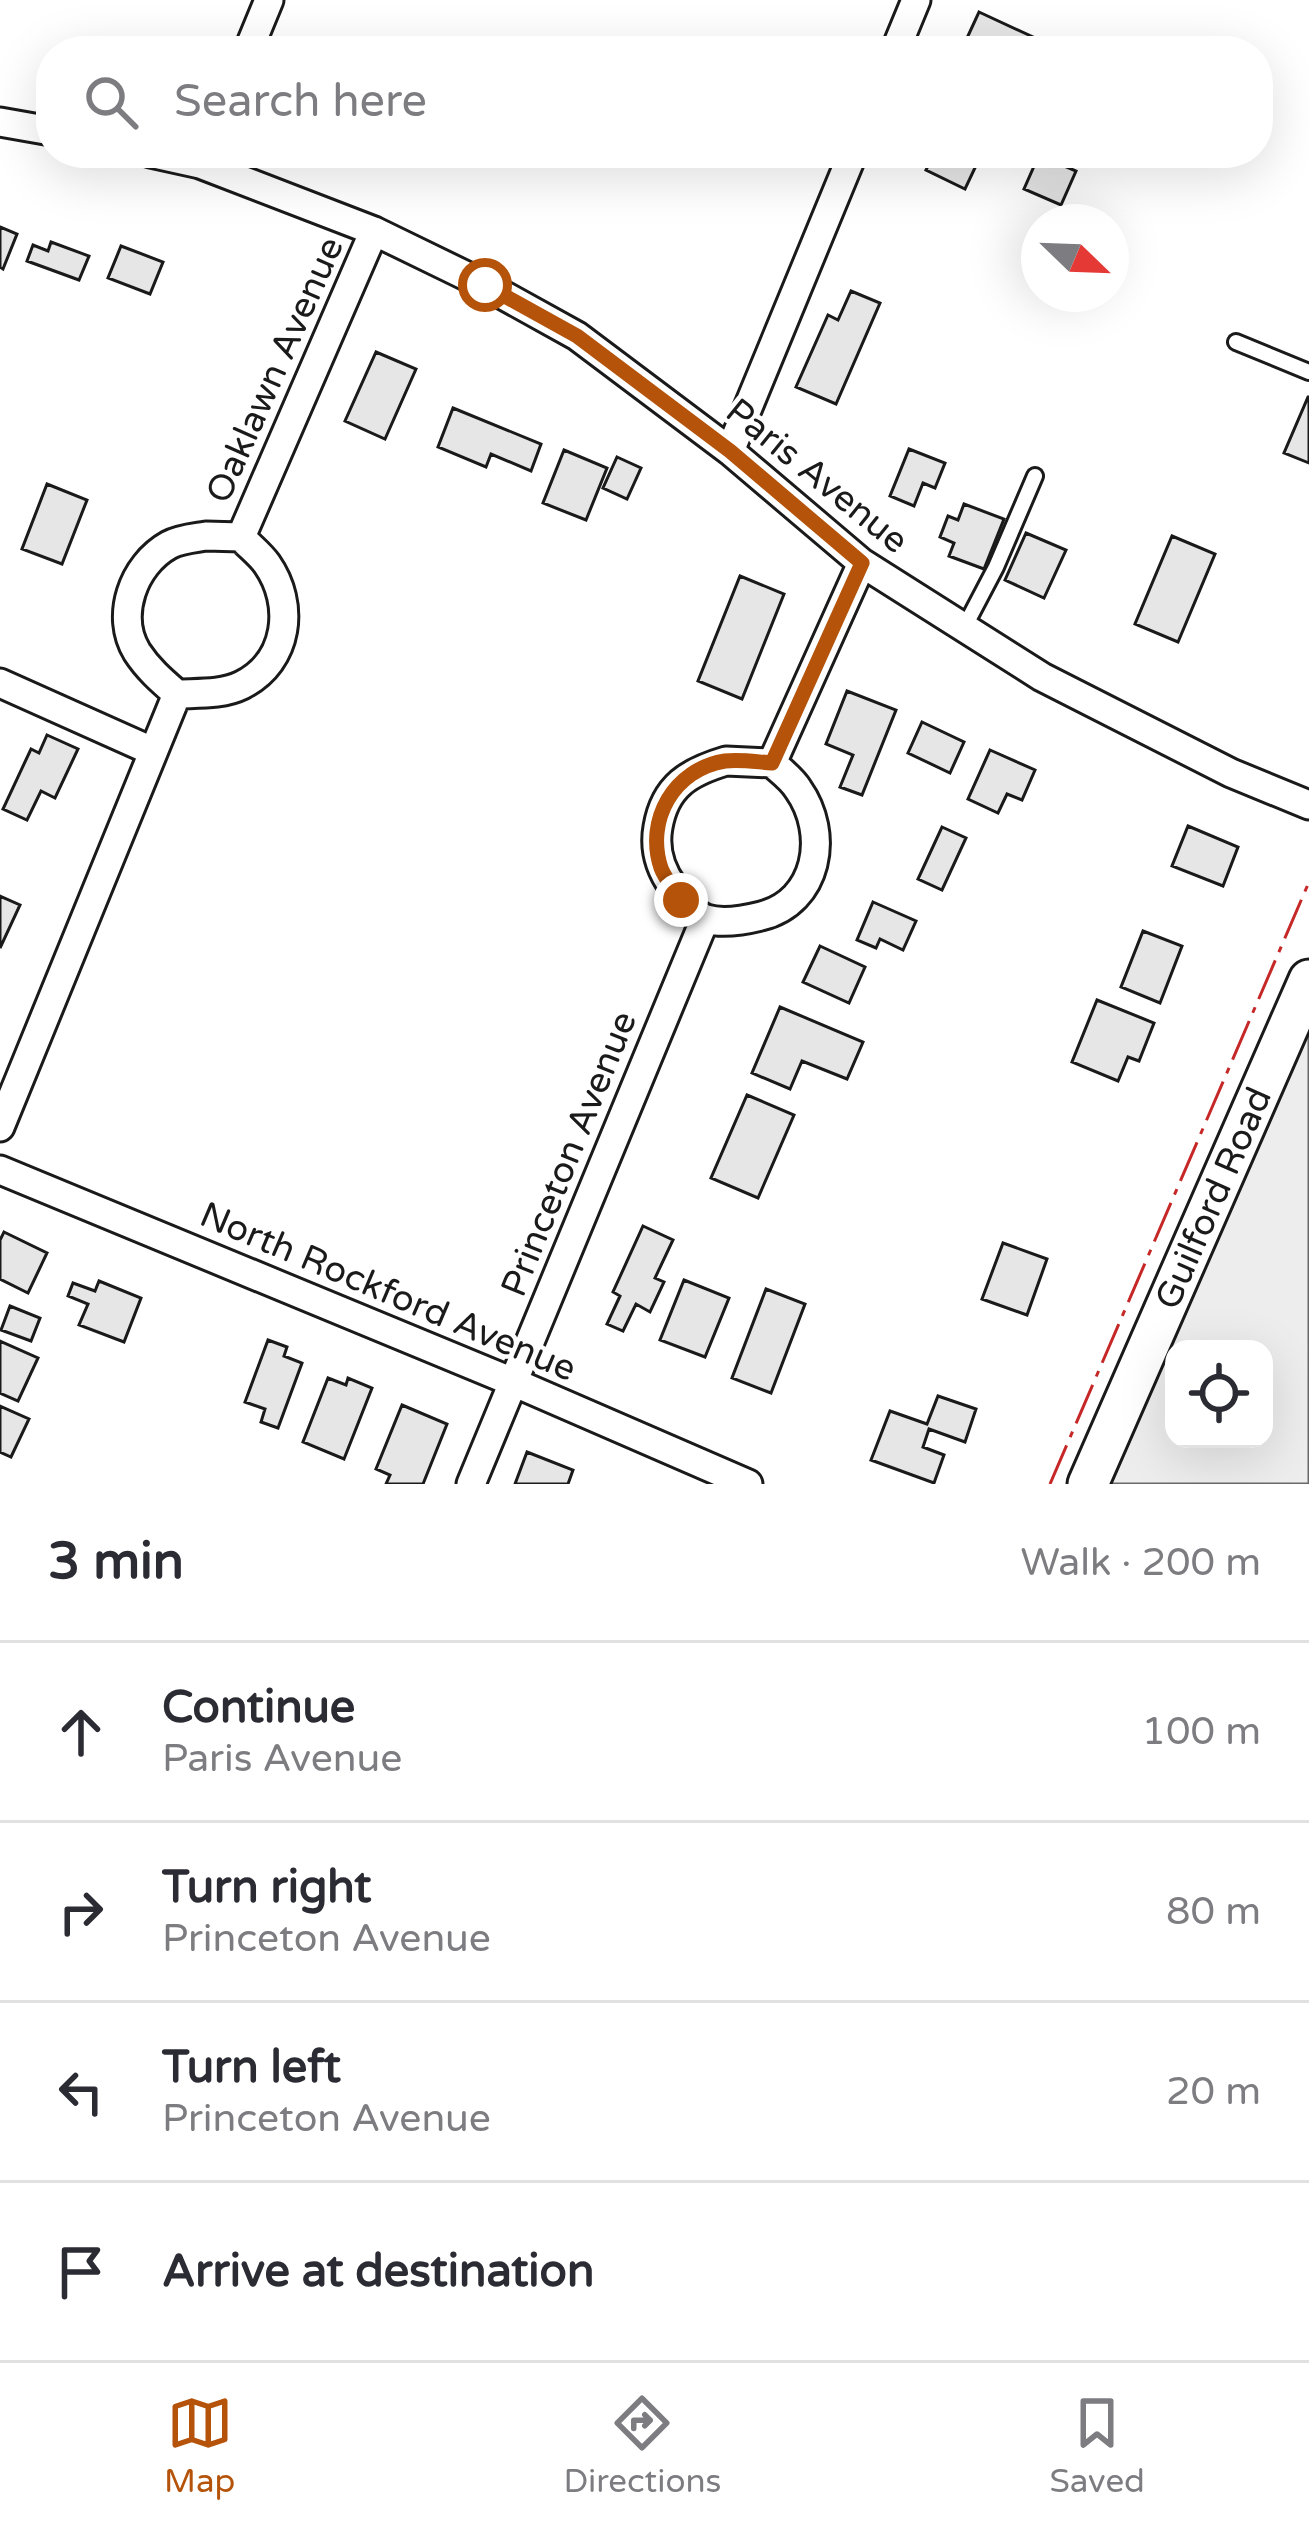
<!DOCTYPE html>
<html lang="en">
<head>
<meta charset="utf-8">
<style>
	:root { --surface:#fff; --page:#f2f2f3; --text:#2b2b33; --muted:#7c7c81; --line:#e1e1e2; --accent:#b45309 }
	body { margin:0; font-family:"Varela Round",sans-serif; background:var(--page); color:var(--text) }
	.controls { position:absolute; right:36px; bottom:36px; display:grid; overflow:hidden; border-radius:24px; box-shadow:0 12px 48px #0002 }
	.controls button { width:108px; height:108px; display:grid; place-items:center; padding:0; border:0; border-bottom:3px solid var(--line); background:var(--surface); color:var(--text); font:60px sans-serif }
	.compass { position:absolute; left:1021px; top:204px; width:108px; height:108px; border-radius:50%; background:var(--surface); box-shadow:0 12px 48px #0002; rotate:113deg }
	.stop { position:absolute; width:36px; height:36px; margin:-27px; border:9px solid #b45309; border-radius:50%; background:#fff }
	.stop.end { background:#b45309; border-color:#fff; box-shadow:0 3px 12px #0008 }
	.list { margin:0; padding:0; list-style:none }
	h2 { display:flex; justify-content:space-between; align-items:center; height:156px; margin:0; padding:0 48px; font-size:51px }
	h2 small { font-size:39px; font-weight:400; color:var(--muted) }
	.list li { display:grid; grid-template-columns:78px 1fr auto; gap:36px; align-items:center; box-sizing:border-box; height:180px; padding:0 48px; border-top:3px solid var(--line) }
	.list b { display:block; font-size:45px; white-space:nowrap }
	.list p { margin:0; font-size:39px; white-space:nowrap; color:var(--muted) }
	.list em { font-size:39px; font-style:normal; color:var(--muted) }
	.icon { flex:none; width:66px; height:66px; fill:none; stroke:currentColor; stroke-width:2; stroke-linecap:round; stroke-linejoin:round }
	.map { position:relative; flex:none; width:1309px; height:1484px; overflow:hidden }
	.search { position:absolute; background:var(--surface); box-shadow:0 12px 48px #0002; left:36px; right:36px; top:36px; height:132px; display:flex; align-items:center; gap:30px; box-sizing:border-box; padding:0 42px; border-radius:48px; color:var(--muted); font-size:45px }
	.sheet { height:876px; background:var(--surface) }
	nav { display:flex; justify-content:space-around; align-items:center; box-sizing:border-box; height:168px; border-top:3px solid var(--line); background:var(--surface); font-size:33px; color:var(--muted) }
	nav a { display:grid; justify-items:center; gap:6px }
	nav .on { color:var(--accent) }
	.map>svg:first-child { display:block }
	.built { fill:#ededed; stroke:#6a6a6a; stroke-width:3; fill-rule:evenodd }
	.building { fill:#e6e6e6; stroke:#1a1a1a; stroke-width:3 }
	.lines { fill:none; stroke-linecap:round; stroke-linejoin:round }
	.lane-casing { stroke:#1a1a1a; stroke-width:20 }
	.street-casing { stroke:#1a1a1a; stroke-width:33 }
	.secondary-casing { stroke:#1a1a1a; stroke-width:45 }
	.lane { stroke:#fff; stroke-width:14 }
	.street { stroke:#fff; stroke-width:27 }
	.secondary { stroke:#fff; stroke-width:39 }
	.power { stroke:#c62828; stroke-width:3; stroke-dasharray:42 9 6 9; stroke-linecap:butt }
	.route { stroke:#b45309; stroke-width:15 }
	.labels { text-anchor:middle; dominant-baseline:central; stroke-width:9; stroke-linejoin:round; paint-order:stroke }
	.street-label { font-size:36px; fill:#1a1a1a; stroke:#fff }
</style>
</head>
<body>
<div class="map">
<svg width="1309" height="1484" viewBox="0 0 1309 1484">
	<rect width="100%" height="100%" fill="#fff"/>
	<!-- built -->
	<path class="built" d="M1309,1027V1484H1110ZM1174,1349H1264V1439H1174Z"/>
	<!-- building -->
	<path class="building" d="M979,12L1033,37L1027,51H961Z
		M934,153H982L965,189L926,170Z
		M1039,155L1076,171L1061,205L1024,189Z
		M0,227L17,234L3,269L0,267Z
		M51,242L89,256L79,280L27,261L33,245L48,251Z
		M121,246L163,262L150,294L108,278Z
		M851,291L880,303L836,404L796,387L828,315L838,320Z
		M376,352L416,369L385,439L345,421Z
		M1308,397H1309V463L1284,453Z
		M453,408L541,444L531,471L491,454L486,467L438,447Z
		M909,449L945,463L935,488L923,483L914,506L890,496Z
		M564,450L607,468L586,520L543,503Z
		M617,457L641,468L627,499L603,488Z
		M47,484L87,500L62,564L22,549Z
		M964,504L1004,519L984,569L949,556L954,543L940,537L948,516L958,520Z
		M1026,533L1066,550L1044,598L1005,580Z
		M1172,536L1215,554L1178,642L1135,624Z
		M740,576L784,594L742,699L698,681Z
		M847,691L896,710L862,795L840,787L853,755L826,744Z
		M922,722L964,742L950,773L908,753Z
		M47,735L78,749L55,798L41,791L27,820L3,809L31,749L39,753Z
		M990,750L1035,770L1022,800L1007,794L998,813L968,799Z
		M1188,826L1238,847L1223,886L1172,866Z
		M942,827L966,838L942,890L918,879Z
		M0,896L20,905L0,948Z
		M873,902L916,921L903,950L880,939L876,948L857,940Z
		M1143,931L1182,946L1160,1003L1121,987Z
		M820,946L865,967L849,1003L803,982Z
		M1097,1000L1154,1023L1139,1061L1128,1057L1118,1081L1072,1062Z
		M780,1007L863,1042L847,1079L802,1061L790,1089L752,1073Z
		M747,1095L794,1115L758,1198L711,1178Z
		M643,1226L673,1240L655,1278L664,1282L650,1312L636,1304L623,1331L607,1324L620,1296L613,1292Z
		M4,1232L47,1253L28,1293L0,1279V1240Z
		M1003,1243L1047,1259L1027,1315L982,1299Z
		M684,1280L729,1298L705,1357L660,1340Z
		M99,1281L141,1298L124,1342L79,1325L88,1304L68,1296L73,1283L95,1291Z
		M766,1289L805,1304L771,1393L732,1378Z
		M10,1306L40,1318L31,1341L1,1330Z
		M268,1340L287,1347L284,1356L302,1363L278,1428L261,1422L265,1409L245,1402Z
		M0,1341L38,1358L18,1401L0,1393Z
		M328,1378L346,1385L348,1378L372,1388L344,1459L303,1442Z
		M938,1396L976,1409L965,1442L929,1429L923,1447L944,1455L934,1483L871,1460L890,1411L927,1424Z
		M402,1405L447,1424L423,1484H386L390,1475L376,1469Z
		M0,1406L29,1419L11,1457L0,1452Z
		M527,1452L573,1470L568,1484H515Z"/>
	<g class="lines">
		<!-- lane casing -->
		<g class="lane-casing">
			<path id="lane" d="M1236,342L1309,372
				M964,628L996,567L1035,476"/>
		</g>
		<!-- street casing -->
		<g class="street-casing">
			<path id="street" d="M248,51L269,0
				M895,51L916,0
				M0,122L51,131
				M150,153L200,164L374,231L485,285L577,336L730,451L862,563L1042,677L1231,773L1309,805
				M730,451L853,153
				M206,536L241,537C249,546 260,554 267,564C295,604 289,661 242,685C222,695 198,693 177,694C162,681 148,669 137,652C115,616 133,565 169,545C180,539 194,538 206,536Z
				M241,537L374,231
				M0,683L152,751
				M726,761L772,763C781,771 792,779 798,789C830,834 818,902 761,916C745,920 722,924 706,919C693,914 680,898 673,887C660,869 654,849 658,827C665,786 689,772 726,761Z
				M772,763L862,563
				M0,1127L177,694
				M0,1170L513,1382L748,1484
				M471,1484L705,919"/>
		</g>
		<!-- secondary casing -->
		<g class="secondary-casing">
			<g id="secondary">
				<path id="s1" d="M1088,1484L1309,980"/>
			</g>
		</g>
		<!-- lane -->
		<use href="#lane" class="lane"/>
		<!-- street -->
		<use href="#street" class="street"/>
		<!-- secondary -->
		<use href="#secondary" class="secondary"/>
		<!-- power -->
		<path class="power" d="M1050,1484L1309,882"/>
	</g>
	<g class="lines">
		<!-- route -->
		<path class="route" d="M485,285L577,336L730,451L862,563L772,763C757,762 740,759 725,761C674,769 645,820 661,868C665,879 675,890 681,900"/>
	</g>
	<g class="labels">
		<!-- street labels -->
		<g class="street-label">
			<text transform="translate(275 370) rotate(-66)">Oaklawn Avenue</text>
			<text transform="translate(817 476) rotate(39)">Paris Avenue</text>
			<text transform="translate(569 1154) rotate(-68)">Princeton Avenue</text>
			<text stroke="none"><textPath href="#s1" startOffset="312">Guilford Road</textPath></text>
			<text transform="translate(388 1292) rotate(23)">North Rockford Avenue</text>
		</g>
	</g>
</svg>
<div class="controls">
<button><svg class="icon" aria-label="locate" viewBox="0 0 24 24"><circle cx="12" cy="12" r="6"/><path d="M12 2v4M12 18v4M2 12h4M18 12h4"/></svg></button>
</div>
<svg class="compass" viewBox="-18 -18 36 36"><path d="M0-13l5 13h-10z" fill="#e53935"/><path d="M0 13l5-13h-10z" fill="#7c7c81"/></svg>
<div class="stop" style="left:485px;top:285px"></div>
<div class="stop end" style="left:681px;top:900px"></div>
<div class="search"><svg class="icon" aria-label="search" viewBox="0 0 24 24"><circle cx="10" cy="10" r="6"/><path d="M15 15l6 6"/></svg>Search here</div>
</div>
<section class="sheet">
<h2>3 min<small>Walk · 200 m</small></h2>
<ul class="list">
<li><svg class="icon" aria-label="ahead" viewBox="0 0 24 24"><path d="M12 20V5M6 11l6-6 6 6"/></svg><div><b>Continue</b><p>Paris Avenue</p></div><em>100 m</em></li>
<li><svg class="icon" aria-label="right" viewBox="0 0 24 24"><path d="M7 20v-9h11M14 6l5 5-5 5"/></svg><div><b>Turn right</b><p>Princeton Avenue</p></div><em>80 m</em></li>
<li><svg class="icon" aria-label="left" viewBox="0 0 24 24"><path d="M17 20v-9H6M10 6l-5 5 5 5"/></svg><div><b>Turn left</b><p>Princeton Avenue</p></div><em>20 m</em></li>
<li><svg class="icon" aria-label="arrive" viewBox="0 0 24 24"><path d="M6 21V4h12l-3 4 3 4H6"/></svg><div><b>Arrive at destination</b></div></li>
</ul>
</section>
<nav>
<a class="on"><svg class="icon" aria-label="map" viewBox="0 0 24 24"><path d="M3 6l6-2 6 2 6-2v14l-6 2-6-2-6 2zM9 4v14M15 6v14"/></svg>Map</a>
<a><svg class="icon" aria-label="directions" viewBox="0 0 24 24"><path d="M12 3l9 9-9 9-9-9zM9 14v-3h6M13 9l2 2-2 2"/></svg>Directions</a>
<a><svg class="icon" aria-label="saved" viewBox="0 0 24 24"><path d="M7 4h10v16l-5-4-5 4z"/></svg>Saved</a>
</nav>
</body>
</html>
